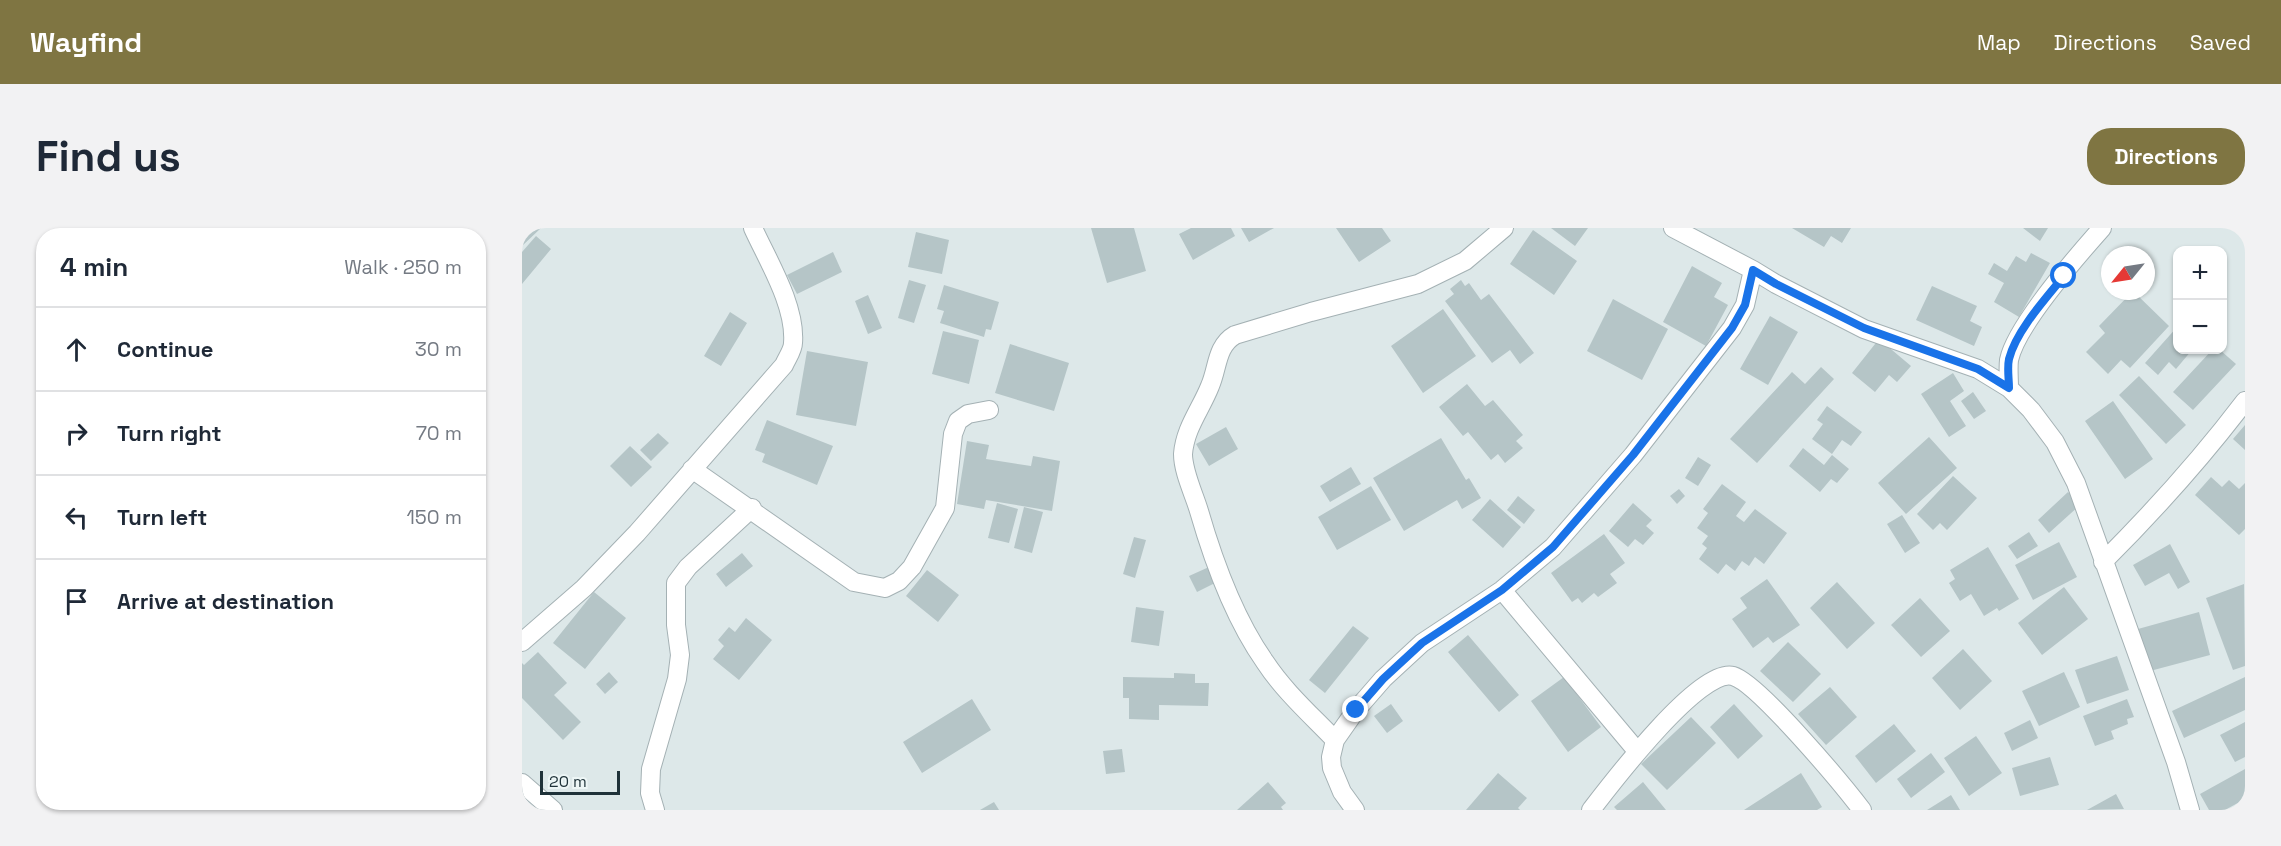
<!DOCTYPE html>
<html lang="en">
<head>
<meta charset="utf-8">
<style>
	:root { --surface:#fff; --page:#f2f2f3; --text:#1f2937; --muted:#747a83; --line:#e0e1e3; --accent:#7f7542 }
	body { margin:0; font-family:"Space Grotesk",sans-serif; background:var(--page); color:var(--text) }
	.controls { position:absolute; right:18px; top:18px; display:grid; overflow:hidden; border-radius:12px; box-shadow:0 2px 4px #0004 }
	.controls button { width:54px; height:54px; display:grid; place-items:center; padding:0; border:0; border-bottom:2px solid var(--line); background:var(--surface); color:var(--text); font:30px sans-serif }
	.compass { position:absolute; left:1579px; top:18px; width:54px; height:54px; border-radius:50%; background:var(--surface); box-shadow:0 2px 4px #0004; rotate:240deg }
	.scale { position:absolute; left:18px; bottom:15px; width:80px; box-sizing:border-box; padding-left:6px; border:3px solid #1f3239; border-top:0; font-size:16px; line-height:21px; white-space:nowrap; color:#1f3239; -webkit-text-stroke:4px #edf6f6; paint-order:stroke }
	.stop { position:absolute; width:18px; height:18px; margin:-14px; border:4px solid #1a73e8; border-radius:50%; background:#fff }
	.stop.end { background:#1a73e8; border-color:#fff; box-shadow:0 2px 6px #0008 }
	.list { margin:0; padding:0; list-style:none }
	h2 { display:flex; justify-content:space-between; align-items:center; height:78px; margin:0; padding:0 24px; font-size:26px }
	h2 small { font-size:20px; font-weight:400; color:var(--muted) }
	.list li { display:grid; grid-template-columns:39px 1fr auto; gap:18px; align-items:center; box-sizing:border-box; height:84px; padding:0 24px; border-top:2px solid var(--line) }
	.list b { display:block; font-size:22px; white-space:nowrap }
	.list em { font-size:20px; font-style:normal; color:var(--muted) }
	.icon { flex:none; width:33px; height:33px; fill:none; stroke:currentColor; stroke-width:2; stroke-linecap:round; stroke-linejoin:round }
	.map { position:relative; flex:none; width:1723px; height:582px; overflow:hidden; border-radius:24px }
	header { display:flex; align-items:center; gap:36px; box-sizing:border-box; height:84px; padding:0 30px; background:var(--accent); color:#fff }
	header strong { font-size:28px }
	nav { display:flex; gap:33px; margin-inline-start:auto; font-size:21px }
	.intro { display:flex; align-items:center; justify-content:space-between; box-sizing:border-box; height:144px; padding:0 36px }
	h1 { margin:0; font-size:42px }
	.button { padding:15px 27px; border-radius:24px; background:var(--accent); color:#fff; font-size:21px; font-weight:700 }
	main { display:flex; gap:36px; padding:0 36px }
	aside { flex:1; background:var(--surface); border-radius:24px; box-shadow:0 2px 4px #0004 }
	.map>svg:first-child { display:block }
	.building { fill:#b5c5c7 }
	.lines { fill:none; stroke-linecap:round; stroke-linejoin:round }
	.street-casing { stroke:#a4b1b4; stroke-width:20 }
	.street { stroke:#fff; stroke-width:18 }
	.route { stroke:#1a73e8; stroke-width:8 }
</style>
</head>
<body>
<header>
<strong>Wayfind</strong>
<nav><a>Map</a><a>Directions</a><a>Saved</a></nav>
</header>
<div class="intro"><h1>Find us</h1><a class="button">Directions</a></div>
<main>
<aside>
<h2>4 min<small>Walk · 250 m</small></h2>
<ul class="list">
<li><svg class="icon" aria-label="ahead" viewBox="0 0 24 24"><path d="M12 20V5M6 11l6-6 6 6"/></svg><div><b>Continue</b></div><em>30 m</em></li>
<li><svg class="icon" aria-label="right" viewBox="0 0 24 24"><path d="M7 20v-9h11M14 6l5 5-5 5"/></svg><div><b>Turn right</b></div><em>70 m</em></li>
<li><svg class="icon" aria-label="left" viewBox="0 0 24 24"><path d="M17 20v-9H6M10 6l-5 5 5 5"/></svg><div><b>Turn left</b></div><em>150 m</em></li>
<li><svg class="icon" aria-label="arrive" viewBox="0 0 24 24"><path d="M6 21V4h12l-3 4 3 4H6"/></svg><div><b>Arrive at destination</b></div></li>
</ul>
</aside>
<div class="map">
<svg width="1723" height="582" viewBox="0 0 1723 582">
	<rect width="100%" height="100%" fill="#dde8e9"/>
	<!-- building -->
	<path class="building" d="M0,0H19L0,18Z
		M569,0H612L624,43L585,55Z
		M669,0H709L713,8L671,32L657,6Z
		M719,0H752L727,14Z
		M814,0H860L869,13L837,34Z
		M1029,0H1066L1053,18Z
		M1270,0H1329L1320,15L1309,8L1302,19Z
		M1501,0H1526L1518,13Z
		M1011,2L1055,33L1032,67L988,36Z
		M394,4L427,12L420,46L386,39Z
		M14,8L29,21L0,56V24Z
		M311,24L320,44L275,66L265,47Z
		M1509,25L1528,35L1497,89L1472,74L1482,55L1466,46L1472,35L1485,43L1494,28L1504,34Z
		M1170,38L1200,55L1192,69L1206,77L1184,118L1141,94Z
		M387,52L404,57L392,95L376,90Z
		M939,52L943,58L947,55L959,72L967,66L1012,125L998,136L988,122L970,135L923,73L932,66L928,61Z
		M422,57L477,74L469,102L464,101L462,109L418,95L422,83L415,81Z
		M1410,58L1455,78L1448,93L1460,99L1452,118L1394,92Z
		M1611,63L1647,98L1608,140L1599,132L1586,146L1564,124L1583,105L1577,98Z
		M346,67L360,100L346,106L333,73Z
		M1091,71L1146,101L1120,152L1065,123Z
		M921,81L954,128L901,165L869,118Z
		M208,84L225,95L199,138L182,128Z
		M1248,88L1276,104L1246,157L1218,141Z
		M1656,98V122H1670L1654,141L1647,134L1636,147L1623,135Z
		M421,103L457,112L447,156L410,146Z
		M1357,111L1389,138L1375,154L1367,147L1353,164L1330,145Z
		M488,116L547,135L532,183L473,165Z
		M1690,122H1698L1714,136L1671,182L1651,164Z
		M285,123L346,134L334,198L274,187Z
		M1299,139L1312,151L1235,235L1208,211L1270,144L1283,156Z
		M1431,145L1442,163L1428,173L1444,198L1427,209L1399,166Z
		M1617,148L1664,197L1644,216L1597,167Z
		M945,156L963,178L971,172L1001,207L994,213L1001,220L983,235L976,226L969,232L946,204L941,208L917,179Z
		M1451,164L1464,183L1452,191L1439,173Z
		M1591,173L1631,231L1603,251L1563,193Z
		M1305,178L1340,204L1329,218L1320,212L1310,226L1290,211L1301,196L1295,192Z
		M245,192L311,218L295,257L240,234L243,226L233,222Z
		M1723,197V222L1711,211Z
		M704,199L716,221L687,238L674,216Z
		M136,205L147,215L129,233L118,222Z
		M1407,209L1435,240L1384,286L1356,255Z
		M919,210L944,252L947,250L959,270L940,281L935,272L882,303L851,250Z
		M445,213L467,217L464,231L509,238L511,228L538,233L530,283L464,272L462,281L435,276Z
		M108,218L130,239L109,259L88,238Z
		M1281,220L1302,237L1310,227L1327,241L1315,255L1309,251L1298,264L1267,238Z
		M1176,229L1189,237L1176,258L1163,250Z
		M829,239L839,256L808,274L798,258Z
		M1431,248L1455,270L1425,302L1418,295L1411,302L1395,286Z
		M1689,249L1700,259L1707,252L1717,261L1723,255V301L1717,307L1673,267Z
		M1200,256L1224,274L1214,288L1222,294L1233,281L1265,305L1242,336L1233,329L1227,338L1220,333L1213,343L1204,336L1196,346L1177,331L1185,320L1180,316L1186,308L1175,300L1186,285L1181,281Z
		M849,258L869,292L815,322L796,289Z
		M1157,261L1163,268L1155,276L1148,268Z
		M1546,264L1558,277L1527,305L1516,292Z
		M996,268L1013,282L1002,296L985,282Z
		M968,271L999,299L981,320L950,292Z
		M475,275L496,281L487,315L466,310Z
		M1111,275L1130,292L1124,298L1132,305L1121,317L1113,311L1106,319L1087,303Z
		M502,279L521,284L510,325L492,320Z
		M1380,287L1398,315L1383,325L1365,296Z
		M1507,304L1516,318L1495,331L1486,318Z
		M1082,306L1103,335L1088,346L1095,355L1076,369L1072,365L1060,375L1056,370L1050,374L1029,345Z
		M612,309L624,312L613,350L601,346Z
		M1537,314L1555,349L1511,372L1493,337Z
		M1648,316L1668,354L1656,361L1647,345L1623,358L1611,337Z
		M1466,319L1497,371L1477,383L1475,380L1462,388L1449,366L1438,373L1427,355L1433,351L1428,342Z
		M220,325L231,338L204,359L194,346Z
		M687,339L695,354L675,364L667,348Z
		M405,342L437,367L416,394L384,368Z
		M1245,351L1278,397L1251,415L1246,409L1231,420L1210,391L1225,380L1218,370Z
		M1315,354L1353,395L1325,421L1288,380Z
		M1722,356L1723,438L1711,442L1684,370Z
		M1542,359L1566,391L1520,427L1496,395Z
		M72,364L104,390L63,441L31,415Z
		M1398,370L1428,403L1399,429L1369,397Z
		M614,379L642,383L637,418L609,414Z
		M1677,384L1688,427L1628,443L1616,401Z
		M224,390L250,412L217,452L191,431L202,418L196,412L207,399L213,404Z
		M831,398L847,410L803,465L787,452Z
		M946,407L997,467L977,484L926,424Z
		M1266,414L1299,446L1271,474L1238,443Z
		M1441,421L1470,453L1438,482L1410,450Z
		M16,424L45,455L32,467L59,494L41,512L0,470V435L2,437Z
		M1595,428L1607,462L1565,476L1553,442Z
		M87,444L96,454L83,466L74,456Z
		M1542,444L1558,479L1517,498L1500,463Z
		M652,445L673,446V455H687L686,478L637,477V492L607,491V470H601V449L652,450Z
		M1042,449L1079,499L1046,524L1009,473Z
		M1723,449V482L1662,510L1650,483Z
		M1308,459L1335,489L1304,517L1276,486Z
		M450,471L469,502L400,545L381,514Z
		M1605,471L1612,489L1605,491L1606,496L1589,503L1592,511L1573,518L1561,488Z
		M869,476L881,493L865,505L852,488Z
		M1212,476L1241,508L1216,531L1188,499Z
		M1169,489L1194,515L1145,562L1119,536Z
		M1508,492L1516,510L1490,523L1482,505Z
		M1723,494V529L1713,534L1698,507Z
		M1372,496L1394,523L1354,555L1333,528Z
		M1454,508L1480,545L1447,568L1422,530Z
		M600,521L603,544L584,546L581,523Z
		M1409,525L1423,544L1389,570L1375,551Z
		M1528,529L1537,557L1498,568L1490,540Z
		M1723,541V571L1703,582H1687L1678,566Z
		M976,545L1005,570L996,580L998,582H944Z
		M1279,545L1300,579L1295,582H1222Z
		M746,554L764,575L759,579L761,582H715Z
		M1121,554L1144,582H1095L1092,579Z
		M1594,566L1602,581L1565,582Z
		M1429,567L1438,582H1405Z
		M472,574L477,582H458Z"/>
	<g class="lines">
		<!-- street casing -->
		<g class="street-casing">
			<path id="street" d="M1231,42L1254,56L1342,101L1456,141L1487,160L1509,182L1533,214L1554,255L1654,534L1668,582
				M1487,160C1487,151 1486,140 1487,132C1494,98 1556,27 1580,0
				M170,241L332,354L363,360L377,353L390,339L423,280L431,206L436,193L446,186L467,182
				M1581,334C1633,282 1679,231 1723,173
				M980,362L1115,523
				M0,414L62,360L115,305L262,137C265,130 271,122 271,115C274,78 246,33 231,0
				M813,512C789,487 762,463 743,434C712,390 692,335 677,283C672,266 661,244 661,226C663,200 679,181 688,158C696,140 694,118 713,107L789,84L896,56L943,33L982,0
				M0,555L31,582
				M133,582L128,565L129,541L155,451L158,427L154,397V355L166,339L230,280
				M833,582L820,564L810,540L809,529L813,512L834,482L861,451L900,415L980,362L1031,319L1111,227L1210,100L1223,77L1231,42L1151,0
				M1069,582C1089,556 1178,439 1211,448C1236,455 1321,557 1340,582"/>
		</g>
		<!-- street -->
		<use href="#street" class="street"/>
	</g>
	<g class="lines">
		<!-- route -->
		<path class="route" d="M834,482L861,451L900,415L980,362L1031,319L1111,227L1210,100L1223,77L1231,42L1254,56L1342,100L1456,141L1487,160C1487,151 1485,140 1487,131C1494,103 1524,70 1542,48"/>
	</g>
</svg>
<div class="controls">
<button>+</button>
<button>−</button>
</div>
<svg class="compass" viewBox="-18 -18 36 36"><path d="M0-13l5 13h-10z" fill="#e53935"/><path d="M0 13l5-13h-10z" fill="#747a83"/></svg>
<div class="scale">20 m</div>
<div class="stop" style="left:1542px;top:48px"></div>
<div class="stop end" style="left:834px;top:482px"></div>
</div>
</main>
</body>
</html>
